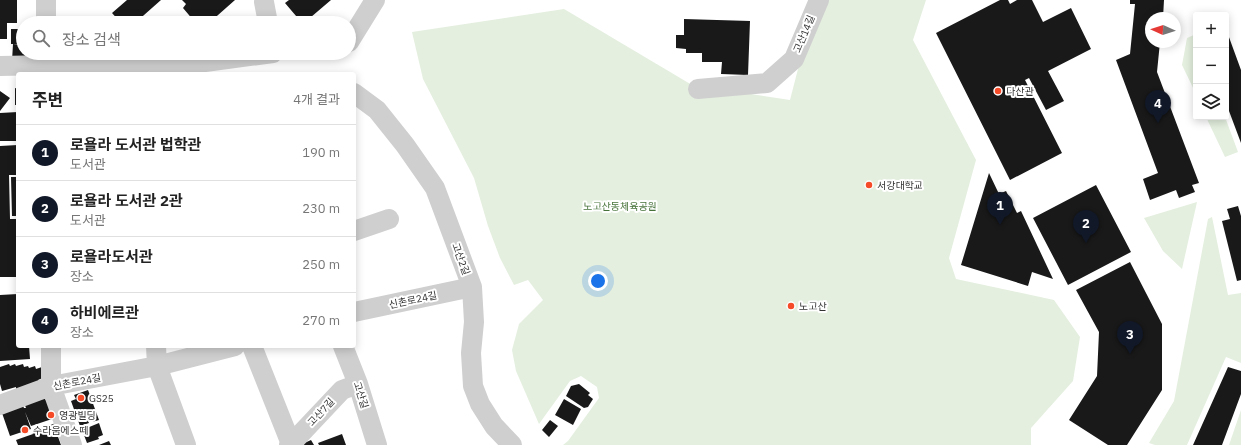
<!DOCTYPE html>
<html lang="ko">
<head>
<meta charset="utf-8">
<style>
	:root { --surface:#fff; --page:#f6f6f6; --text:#222; --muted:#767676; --line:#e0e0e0; --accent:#111827 }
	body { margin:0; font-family:"IBM Plex Sans","Noto Sans KR",sans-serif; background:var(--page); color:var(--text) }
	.controls { position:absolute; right:12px; top:12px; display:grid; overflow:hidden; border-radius:4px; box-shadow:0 2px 10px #0003 }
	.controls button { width:36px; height:36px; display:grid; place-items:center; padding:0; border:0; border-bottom:1px solid var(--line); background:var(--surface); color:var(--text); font:20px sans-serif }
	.compass { position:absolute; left:1145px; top:12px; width:36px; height:36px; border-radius:50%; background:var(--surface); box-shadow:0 2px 10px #0003; rotate:273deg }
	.you { position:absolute; left:598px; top:281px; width:14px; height:14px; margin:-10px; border:3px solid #fff; border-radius:50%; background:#1a73e8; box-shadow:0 0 0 6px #1a73e833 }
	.badge { display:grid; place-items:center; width:26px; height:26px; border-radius:50%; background:var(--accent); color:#fff; font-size:13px; font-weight:700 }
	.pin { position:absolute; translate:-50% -33px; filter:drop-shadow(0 1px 2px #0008) }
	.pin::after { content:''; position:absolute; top:21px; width:14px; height:12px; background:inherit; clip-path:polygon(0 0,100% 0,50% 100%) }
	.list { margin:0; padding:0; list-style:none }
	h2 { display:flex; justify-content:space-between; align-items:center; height:52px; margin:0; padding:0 16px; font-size:17px }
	h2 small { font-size:13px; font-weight:400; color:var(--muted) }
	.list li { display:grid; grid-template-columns:26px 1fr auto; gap:12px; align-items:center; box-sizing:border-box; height:56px; padding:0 16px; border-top:1px solid var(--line) }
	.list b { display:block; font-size:15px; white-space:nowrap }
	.list p { margin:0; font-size:13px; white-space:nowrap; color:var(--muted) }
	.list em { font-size:13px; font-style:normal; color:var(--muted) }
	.icon { flex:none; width:22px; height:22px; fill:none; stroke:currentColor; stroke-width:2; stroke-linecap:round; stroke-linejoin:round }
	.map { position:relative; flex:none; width:1241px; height:445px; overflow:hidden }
	.search { position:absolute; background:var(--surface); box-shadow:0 2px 10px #0003; left:16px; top:16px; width:340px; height:44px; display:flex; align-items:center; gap:10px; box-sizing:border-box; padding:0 14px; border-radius:22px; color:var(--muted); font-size:15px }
	.panel { position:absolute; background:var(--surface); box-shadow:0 2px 10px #0003; left:16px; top:72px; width:340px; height:276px; border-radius:4px }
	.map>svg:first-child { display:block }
	.green { fill:#e4efdf }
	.building { fill:#191919 }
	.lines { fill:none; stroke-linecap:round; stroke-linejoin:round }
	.minor { stroke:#cfcfcf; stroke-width:20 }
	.poi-dot { fill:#f54b28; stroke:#fff; stroke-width:1.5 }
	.labels { text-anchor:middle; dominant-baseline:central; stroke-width:4; stroke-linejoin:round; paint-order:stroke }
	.street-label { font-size:10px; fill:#323232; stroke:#fff }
	.poi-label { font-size:10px; fill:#323232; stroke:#fff; text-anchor:start }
	.park-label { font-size:10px; fill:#47733a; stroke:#fff }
</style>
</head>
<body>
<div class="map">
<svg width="1241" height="445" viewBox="0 0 1241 445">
	<rect width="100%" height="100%" fill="#fff"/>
	<!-- green -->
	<path class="green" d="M819,0H926L913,40L976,160L949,258L956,279L1054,300L1080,337L1073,381L1031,428V445H563L568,441L599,398L597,387L581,376L570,381L539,424L516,371L512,350L519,324L543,300L528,280L514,285L500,258L488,226L474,178L423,79L412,32L564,9L692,85L790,100L814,7Z
		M1196,34V94L1182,65L1187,38Z
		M1206,117H1225L1238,152L1225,157Z
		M1197,202L1182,269L1163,251L1144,218Z
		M1212,217L1228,295L1241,293V363L1226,357L1187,445H1155L1149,443L1174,401L1208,219Z
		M1241,410V445H1229Z"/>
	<!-- building -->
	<path class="building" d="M0,0H17V23H7V39H0Z
		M127,0H161L135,23H121L112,13Z
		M182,0H235L209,23H203L198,17L194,21L183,8L186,4Z
		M289,0H331L304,23H302L285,3Z
		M1000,0H1008L1010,4L1017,0H1032L1043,22L1071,8L1091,49L1048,71L1064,101L1046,110L1029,78L1025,80L1062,153L1010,180L936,33Z
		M1130,0H1164L1163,18H1151V42H1160L1157,72L1199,183L1192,185L1195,192L1179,198L1176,190L1150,200L1143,179L1158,173L1116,60L1130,54L1135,4H1130Z
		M684,19L750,21L748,75L721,74L722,62H702V53H686V49L676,48V35H684Z
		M11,29H23V44H11Z
		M1226,29L1241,70V143L1226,103Z
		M13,44L23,45V53H34L24,61H12Z
		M15,88L18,89V105H15Z
		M0,91L10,98L0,111Z
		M18,112V141H0V113Z
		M18,145V175H9L10,219H18V277H0V146Z
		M989,173L999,194L1006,191L1017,213L1021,211L1053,279L1032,272L1028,286L961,265Z
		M11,177H18V216H12Z
		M1096,185L1131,252L1068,285L1033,218Z
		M1238,206L1241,216V280L1237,281L1222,221L1230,219L1227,209Z
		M1130,262L1162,324V390L1127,445H1108L1069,420L1097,376L1099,332L1076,290Z
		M18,294V346H29L30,359L0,361V295Z
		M9,364L10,366L15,364L16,366L23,364L24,367L28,366L29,368L35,366L36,369L42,367L45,377L38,380L39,382L16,389V387L2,391L0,384V367Z
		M1228,367L1241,371V394L1222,445H1193Z
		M579,384L590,393L588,395L593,399L588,407L584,408L566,396L571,386Z
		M88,390L99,420L92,422L91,420L88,421L89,423L80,426L71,401L76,399L74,395Z
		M43,396L58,417L31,426L25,412L31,429L10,436L2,413L23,406L24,408H26L24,403Z
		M564,399L581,409L573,425L555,415Z
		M550,420L558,426L549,437L542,430Z
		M56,423L60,433L57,434L61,445H18L16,440L33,434L32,431Z
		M99,423L103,435L98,437L99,439L87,443L82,430Z
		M342,434L346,445H319L318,443Z
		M311,440L314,445H300Z
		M109,441L111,445H99Z"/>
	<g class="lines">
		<!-- minor -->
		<path class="minor" d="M46,0V23
			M264,2L268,23
			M349,42L375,0
			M0,66L48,65L146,70L273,53
			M698,89L767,83L794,59L819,0
			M354,93L377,110L405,145L435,188L472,287L474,322L471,353L473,386L480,404L494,426L512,445
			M354,231L389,219
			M354,312L472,287
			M51,346V386L72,445
			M156,346L157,366L186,445
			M252,346L291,444
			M343,346L358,384L377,445
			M0,405L51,386L157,366L235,346
			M289,445L291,444L342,390L358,384"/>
	</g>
	<!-- markers -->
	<g class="poi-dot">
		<circle cx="998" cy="91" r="4"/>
		<circle cx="869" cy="185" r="4"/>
		<circle cx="791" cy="306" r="4"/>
		<circle cx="81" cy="398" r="4"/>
		<circle cx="51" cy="415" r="4"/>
		<circle cx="25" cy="430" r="4"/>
	</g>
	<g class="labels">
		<!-- street labels -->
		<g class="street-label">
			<text transform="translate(804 34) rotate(-67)">고산14길</text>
			<text transform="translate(461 259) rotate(70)">고산2길</text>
			<text transform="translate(413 300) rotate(-12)">신촌로24길</text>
			<text transform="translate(77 382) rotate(-11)">신촌로24길</text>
			<text transform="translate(361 395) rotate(72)">고산길</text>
			<text transform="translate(321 412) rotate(-47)">고산7길</text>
		</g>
		<!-- poi labels -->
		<g class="poi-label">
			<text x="1006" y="91">다산관</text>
			<text x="877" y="185">서강대학교</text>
			<text x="799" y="306">노고산</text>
			<text x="89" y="398">GS25</text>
			<text x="59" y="415">영광빌딩</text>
			<text x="33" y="430">수라움에스떼</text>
		</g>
		<!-- park labels -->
		<g class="park-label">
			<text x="620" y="206">노고산동체육공원</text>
		</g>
	</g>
</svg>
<div class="controls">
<button>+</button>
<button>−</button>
<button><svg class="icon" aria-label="layers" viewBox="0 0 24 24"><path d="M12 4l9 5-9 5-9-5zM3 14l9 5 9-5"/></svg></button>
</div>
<svg class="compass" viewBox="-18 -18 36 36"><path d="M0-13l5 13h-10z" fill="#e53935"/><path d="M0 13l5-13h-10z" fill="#767676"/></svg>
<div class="you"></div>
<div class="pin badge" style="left:1000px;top:225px">1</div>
<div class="pin badge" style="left:1086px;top:243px">2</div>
<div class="pin badge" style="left:1130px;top:354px">3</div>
<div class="pin badge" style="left:1158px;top:123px">4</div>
<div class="search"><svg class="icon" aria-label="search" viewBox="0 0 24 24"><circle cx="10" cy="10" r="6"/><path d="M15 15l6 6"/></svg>장소 검색</div>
<section class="panel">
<h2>주변<small>4개 결과</small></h2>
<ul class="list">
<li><span class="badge">1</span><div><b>로욜라 도서관 법학관</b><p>도서관</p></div><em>190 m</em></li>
<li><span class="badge">2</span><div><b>로욜라 도서관 2관</b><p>도서관</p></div><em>230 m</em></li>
<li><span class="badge">3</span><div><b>로욜라도서관</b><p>장소</p></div><em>250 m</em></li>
<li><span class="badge">4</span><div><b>하비에르관</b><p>장소</p></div><em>270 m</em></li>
</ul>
</section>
</div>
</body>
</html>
